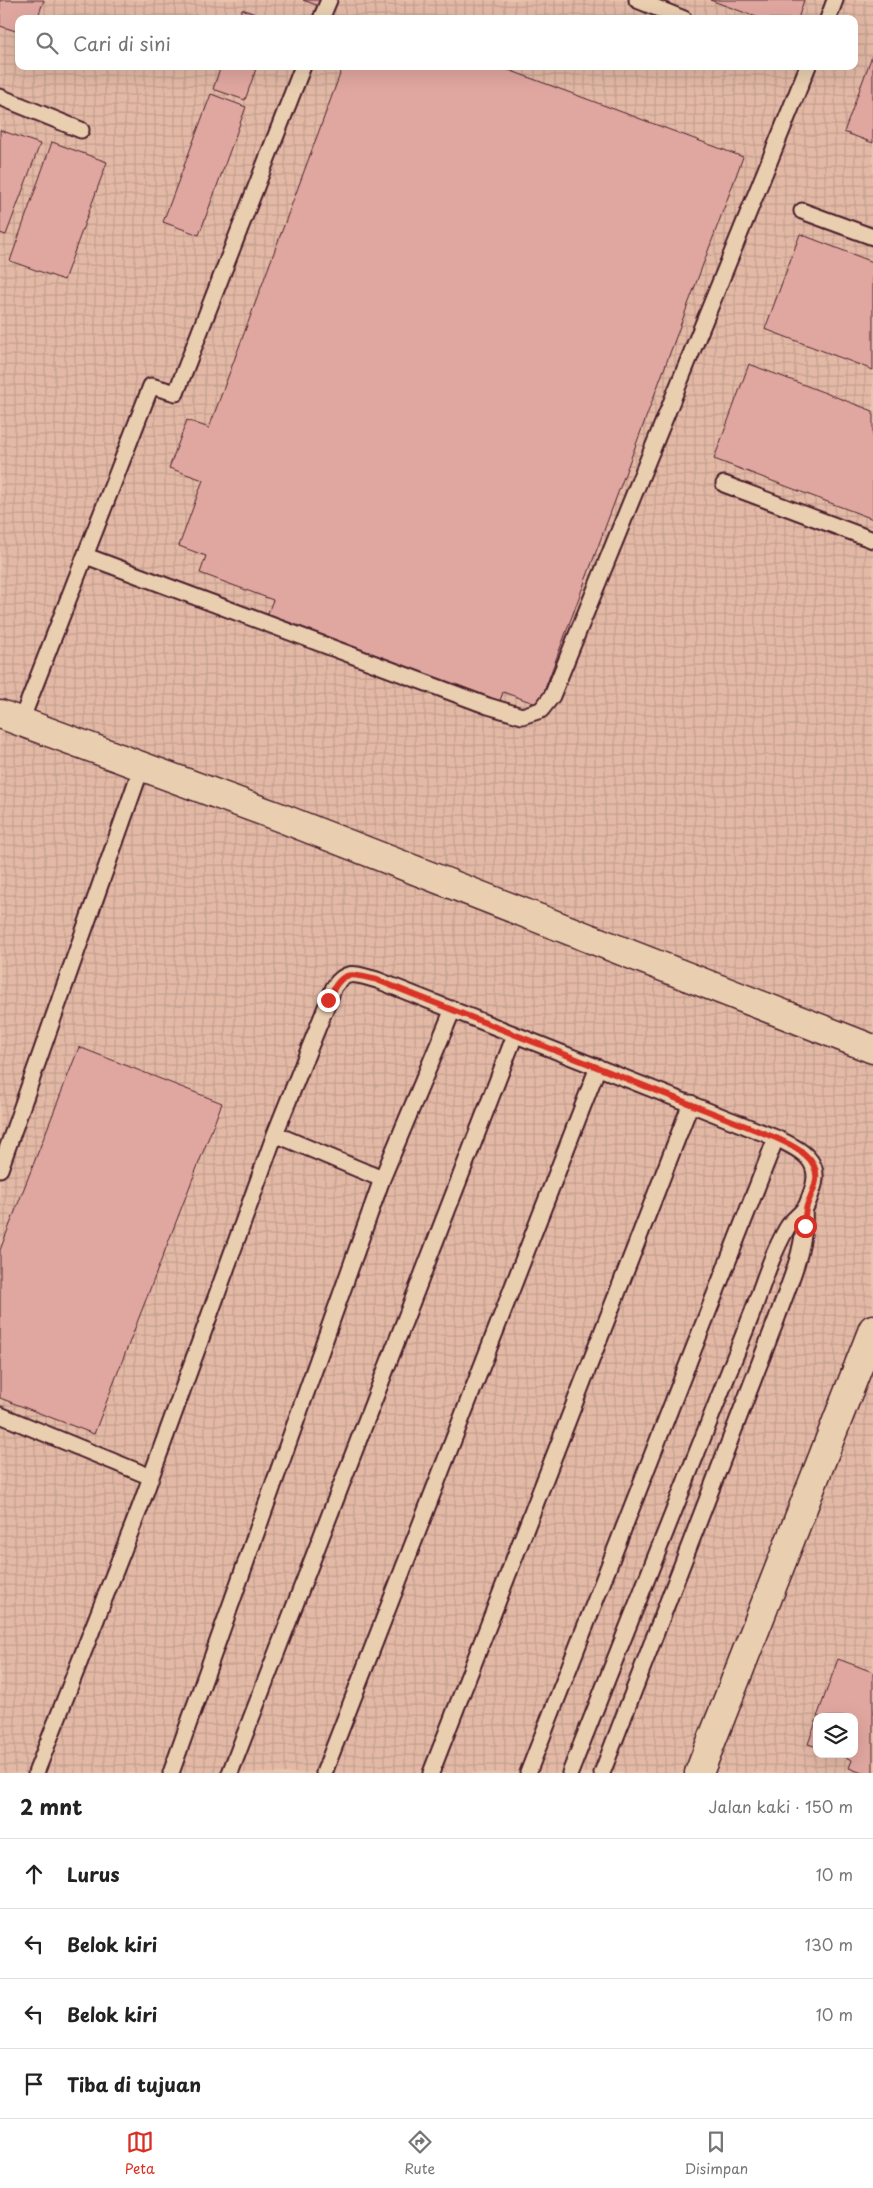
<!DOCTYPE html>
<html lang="id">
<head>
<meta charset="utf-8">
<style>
	:root { --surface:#fff; --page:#f6f6f6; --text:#222; --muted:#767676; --line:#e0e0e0; --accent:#d93025 }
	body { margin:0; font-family:"Playpen Sans",sans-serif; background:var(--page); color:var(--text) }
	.controls { position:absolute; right:15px; bottom:15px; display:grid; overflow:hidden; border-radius:10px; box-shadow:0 5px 20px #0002 }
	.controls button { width:45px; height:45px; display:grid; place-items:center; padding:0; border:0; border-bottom:1px solid var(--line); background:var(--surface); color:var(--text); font:25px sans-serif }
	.stop { position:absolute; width:15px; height:15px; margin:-11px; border:4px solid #d93025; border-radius:50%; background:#fff }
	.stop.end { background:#d93025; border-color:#fff; box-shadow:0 1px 5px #0008 }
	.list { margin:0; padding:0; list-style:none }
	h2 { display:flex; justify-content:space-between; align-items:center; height:65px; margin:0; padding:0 20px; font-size:21px }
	h2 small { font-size:16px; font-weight:400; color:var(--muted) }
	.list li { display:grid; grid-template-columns:32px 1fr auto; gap:15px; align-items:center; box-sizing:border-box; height:70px; padding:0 20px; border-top:1px solid var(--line) }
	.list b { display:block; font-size:19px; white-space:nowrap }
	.list em { font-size:16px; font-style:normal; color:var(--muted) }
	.icon { flex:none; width:28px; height:28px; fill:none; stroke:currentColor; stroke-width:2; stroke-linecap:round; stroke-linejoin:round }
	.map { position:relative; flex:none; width:873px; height:1773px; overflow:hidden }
	.search { position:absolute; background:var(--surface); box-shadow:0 5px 20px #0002; left:15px; right:15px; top:15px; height:55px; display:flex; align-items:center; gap:12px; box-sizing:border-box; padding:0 18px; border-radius:10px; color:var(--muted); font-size:19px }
	.sheet { height:345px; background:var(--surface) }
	nav { display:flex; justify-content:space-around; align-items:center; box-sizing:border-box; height:70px; border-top:1px solid var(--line); background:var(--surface); font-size:14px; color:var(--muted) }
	nav a { display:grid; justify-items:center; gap:2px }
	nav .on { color:var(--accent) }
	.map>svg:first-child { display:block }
	.industrial { fill:url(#industrial-grid); fill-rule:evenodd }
	.building { fill:#e0a7a0; stroke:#4a1f2b }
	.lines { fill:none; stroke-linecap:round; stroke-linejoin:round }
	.lane-casing { stroke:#4a1f2b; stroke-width:19 }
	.street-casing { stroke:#4a1f2b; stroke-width:31 }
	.lane { stroke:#e9ceb0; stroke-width:15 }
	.street { stroke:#e9ceb0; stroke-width:28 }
	.route { stroke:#d93025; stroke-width:6 }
</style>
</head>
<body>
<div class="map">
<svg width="873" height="1773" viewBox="0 0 873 1773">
	<defs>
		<pattern id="industrial-grid" width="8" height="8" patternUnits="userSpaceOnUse" patternTransform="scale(1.25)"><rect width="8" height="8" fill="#e3b9a6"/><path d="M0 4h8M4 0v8" fill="none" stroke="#c49f8f"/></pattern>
	</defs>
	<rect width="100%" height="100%" fill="#e9c5ad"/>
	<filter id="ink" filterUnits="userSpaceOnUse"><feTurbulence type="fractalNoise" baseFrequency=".02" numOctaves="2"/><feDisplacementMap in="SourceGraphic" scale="10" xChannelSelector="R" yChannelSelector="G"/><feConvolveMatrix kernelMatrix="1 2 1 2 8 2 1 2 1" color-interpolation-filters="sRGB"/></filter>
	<g filter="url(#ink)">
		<!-- industrial -->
		<path class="industrial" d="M0,0H873V1773H0ZM19,19H854V66H19ZM817,1717H854V1754H817Z"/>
		<!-- building -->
		<path class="building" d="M0,0H44L37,19H19V32L0,26Z
			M303,0H321L319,6Z
			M710,0H804L798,19H762Z
			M242,9L269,19H238Z
			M873,53V143L844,132Z
			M221,66H257L245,100L213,89Z
			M343,66H498L743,157L539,705L503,692L500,701L267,615L273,600L200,573L206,556L179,546L203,480L169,468L187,420L209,428Z
			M211,94L246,107L199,235L163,222Z
			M0,130L40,144L6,235L0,233Z
			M52,142L107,162L64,280L10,261Z
			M800,234L873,262V370L765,329Z
			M749,364L873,411V519L714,459Z
			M79,1047L222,1103L94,1434L0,1398V1250Z
			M838,1659L873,1672V1773H862L849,1768L852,1760L837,1754H854V1717H817Z
			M817,1719V1747L808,1744Z"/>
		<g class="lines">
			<!-- lane casing -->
			<g class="lane-casing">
				<path id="lane" d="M637,0L684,19
					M321,19L329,0
					M828,19L835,0
					M0,97L81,130
					M802,211L873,237
					M724,484L873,540
					M86,556L488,706L522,716L541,710L552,696L808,66
					M21,721L151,386L176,393L303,66
					M275,1134L382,1179
					M0,1169L142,766
					M0,1415L151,1477
					M36,1773L139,1510L275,1134L334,987C347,968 357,975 377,980L776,1138C799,1149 824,1160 812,1191C810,1196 808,1204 805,1208C799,1216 792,1219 787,1228C772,1254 763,1283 753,1311L570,1773
					M171,1773L382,1179L453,1009
					M230,1773L515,1035
					M324,1773L598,1067
					M431,1773L691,1103
					M528,1773L776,1138
					M602,1773L777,1318C789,1283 807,1247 804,1209"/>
			</g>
			<!-- street casing -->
			<g class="street-casing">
				<path id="street" d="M0,714L279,817L873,1049
					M699,1773L873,1329"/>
			</g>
			<!-- lane -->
			<use href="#lane" class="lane"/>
			<!-- street -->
			<use href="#street" class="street"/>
		</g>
	</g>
	<g class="lines" filter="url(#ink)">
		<!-- route -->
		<path class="route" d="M328,1000C342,970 347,973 377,980L776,1138C794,1146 823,1159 815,1185C809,1203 804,1205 805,1226"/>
	</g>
</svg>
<div class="controls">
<button><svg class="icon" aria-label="layers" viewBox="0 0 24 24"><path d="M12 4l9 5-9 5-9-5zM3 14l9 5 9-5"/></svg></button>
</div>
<div class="stop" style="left:805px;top:1226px"></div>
<div class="stop end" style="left:328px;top:1000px"></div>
<div class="search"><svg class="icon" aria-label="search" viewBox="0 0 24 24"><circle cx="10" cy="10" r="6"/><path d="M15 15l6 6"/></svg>Cari di sini</div>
</div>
<section class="sheet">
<h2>2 mnt<small>Jalan kaki · 150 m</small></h2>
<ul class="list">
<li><svg class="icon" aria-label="ahead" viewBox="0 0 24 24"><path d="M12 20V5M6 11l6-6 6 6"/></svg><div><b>Lurus</b></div><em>10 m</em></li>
<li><svg class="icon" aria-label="left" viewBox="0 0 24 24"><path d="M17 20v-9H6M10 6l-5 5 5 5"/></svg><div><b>Belok kiri</b></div><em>130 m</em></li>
<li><svg class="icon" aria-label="left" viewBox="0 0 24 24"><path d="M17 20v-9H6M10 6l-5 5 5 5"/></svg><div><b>Belok kiri</b></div><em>10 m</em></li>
<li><svg class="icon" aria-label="arrive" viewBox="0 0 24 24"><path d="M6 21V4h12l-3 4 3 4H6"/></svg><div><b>Tiba di tujuan</b></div></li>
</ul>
</section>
<nav>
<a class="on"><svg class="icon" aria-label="map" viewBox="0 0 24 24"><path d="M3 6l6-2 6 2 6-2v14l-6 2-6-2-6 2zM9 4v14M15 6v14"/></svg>Peta</a>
<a><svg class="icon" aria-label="directions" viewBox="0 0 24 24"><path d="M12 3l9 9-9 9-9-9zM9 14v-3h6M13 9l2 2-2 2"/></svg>Rute</a>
<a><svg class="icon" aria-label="saved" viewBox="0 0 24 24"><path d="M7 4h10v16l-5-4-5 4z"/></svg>Disimpan</a>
</nav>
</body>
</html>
